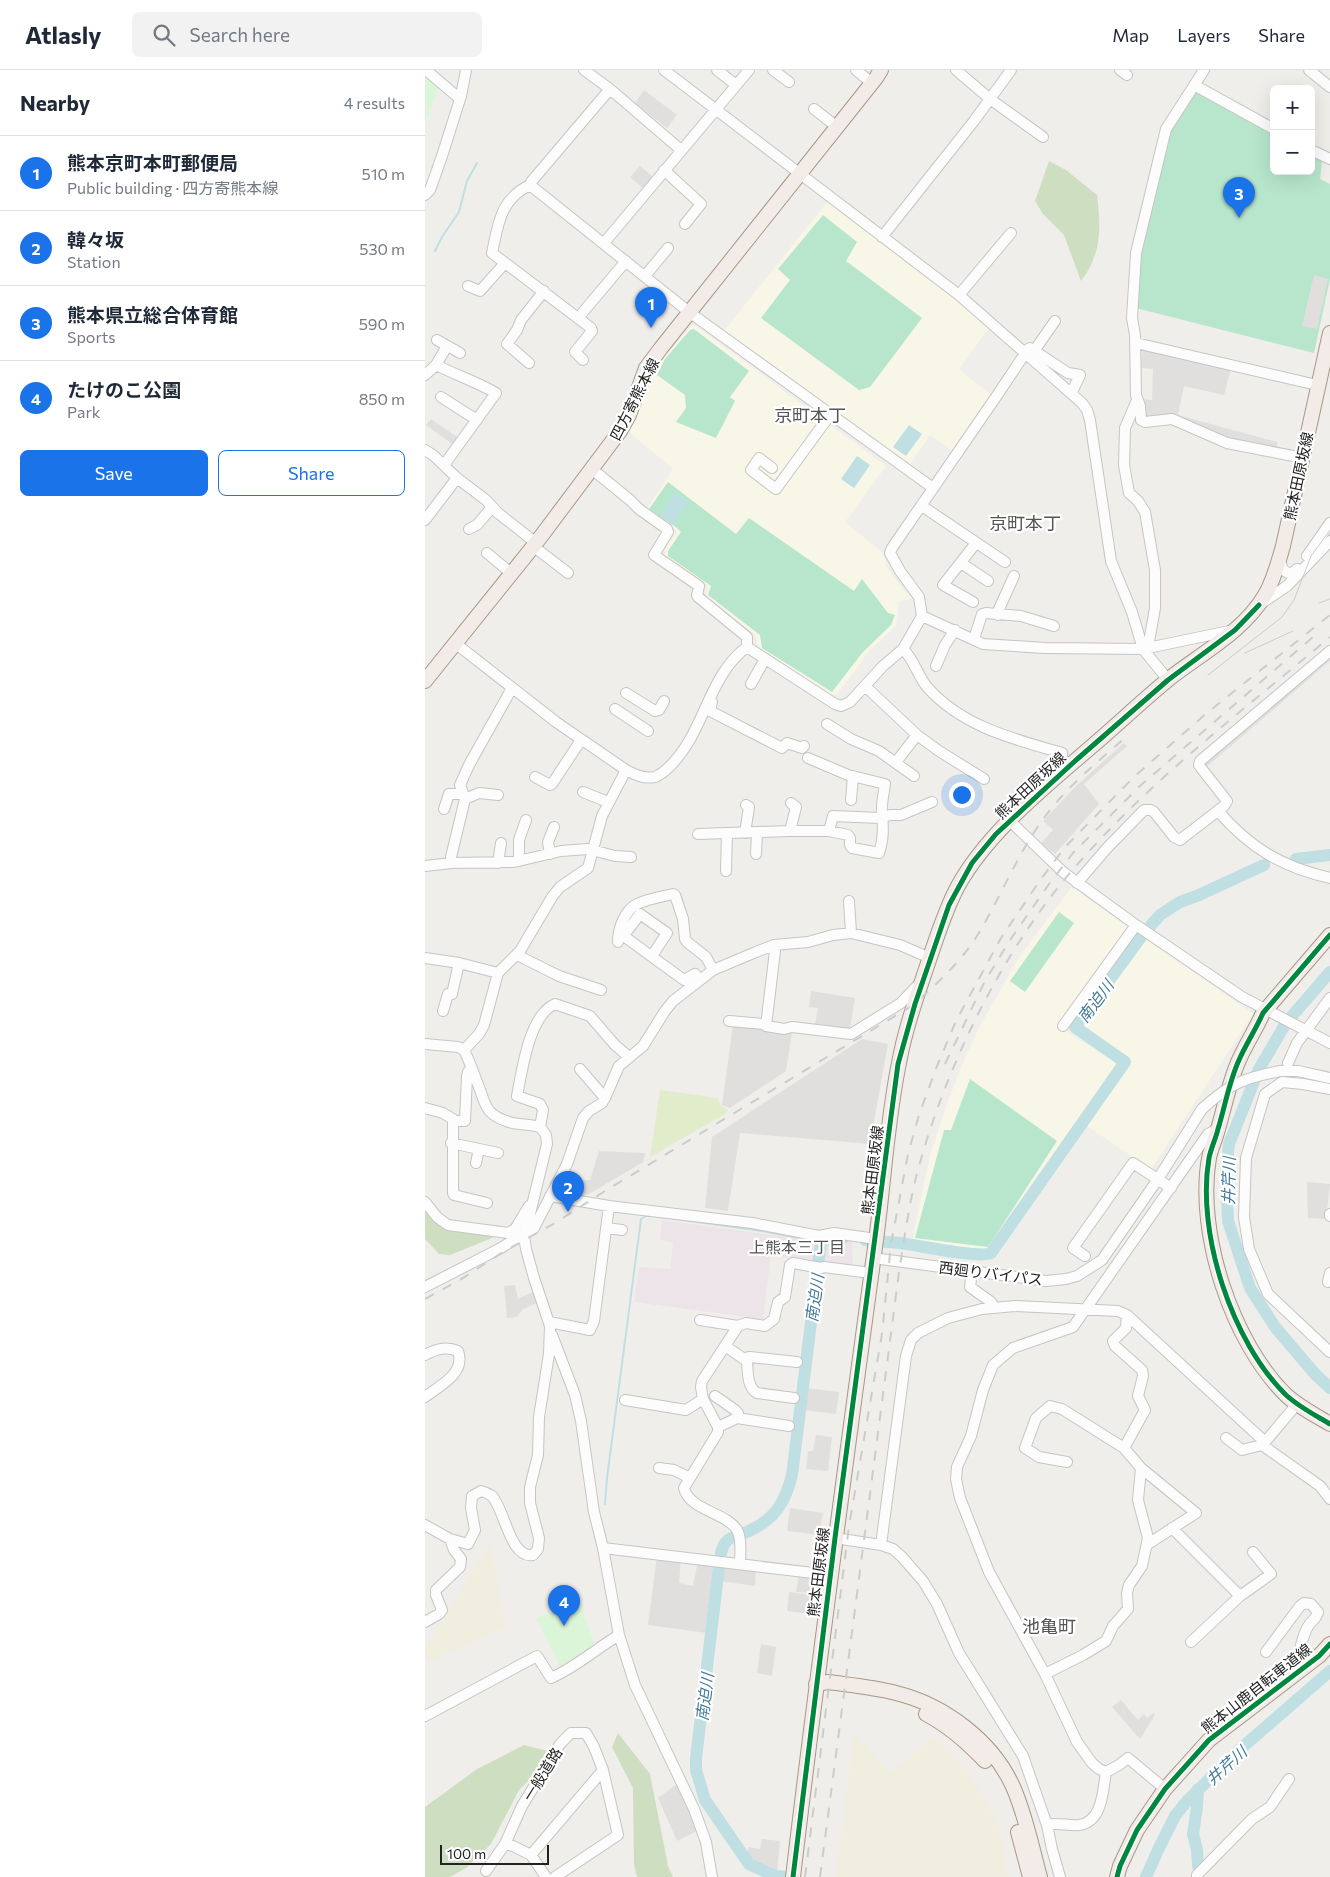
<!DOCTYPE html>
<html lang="en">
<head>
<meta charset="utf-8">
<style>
	:root { --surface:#fff; --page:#f2f2f3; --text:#1f2937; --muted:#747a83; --line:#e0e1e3; --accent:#1a73e8 }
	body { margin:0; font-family:Commissioner,"Noto Sans JP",sans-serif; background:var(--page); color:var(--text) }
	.controls { position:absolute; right:15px; top:15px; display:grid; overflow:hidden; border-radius:8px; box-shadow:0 5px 20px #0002 }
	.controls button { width:45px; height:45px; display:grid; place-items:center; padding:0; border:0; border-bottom:1px solid var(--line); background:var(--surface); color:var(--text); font:25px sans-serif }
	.scale { position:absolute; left:15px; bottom:12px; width:109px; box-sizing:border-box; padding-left:5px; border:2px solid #222; border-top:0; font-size:14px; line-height:18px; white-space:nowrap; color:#222; -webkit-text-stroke:4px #fff; paint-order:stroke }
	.you { position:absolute; left:536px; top:724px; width:18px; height:18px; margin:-12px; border:4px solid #fff; border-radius:50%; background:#1a73e8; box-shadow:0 0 0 8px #1a73e833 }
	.badge { display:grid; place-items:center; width:32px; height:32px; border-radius:50%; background:var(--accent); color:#fff; font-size:16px; font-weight:700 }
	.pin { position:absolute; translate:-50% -41px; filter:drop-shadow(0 1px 2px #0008) }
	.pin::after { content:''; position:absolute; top:26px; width:18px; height:15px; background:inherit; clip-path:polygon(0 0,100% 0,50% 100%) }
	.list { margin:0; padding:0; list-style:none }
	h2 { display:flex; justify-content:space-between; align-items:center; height:65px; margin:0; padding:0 20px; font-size:21px }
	h2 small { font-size:16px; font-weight:400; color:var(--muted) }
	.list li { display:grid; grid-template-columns:32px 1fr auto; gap:15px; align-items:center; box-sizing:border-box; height:75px; padding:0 20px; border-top:1px solid var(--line) }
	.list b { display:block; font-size:19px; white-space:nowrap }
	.list p { margin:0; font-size:16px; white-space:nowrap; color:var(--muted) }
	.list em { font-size:16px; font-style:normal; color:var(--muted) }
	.actions { display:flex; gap:10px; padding:15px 20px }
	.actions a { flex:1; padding:11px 0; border:1px solid var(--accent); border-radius:8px; text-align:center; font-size:18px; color:var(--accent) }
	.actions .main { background:var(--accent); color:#fff }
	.icon { flex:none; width:28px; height:28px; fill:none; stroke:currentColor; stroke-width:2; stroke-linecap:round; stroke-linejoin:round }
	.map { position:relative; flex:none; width:905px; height:1807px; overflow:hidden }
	header { display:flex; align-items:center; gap:30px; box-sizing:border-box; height:70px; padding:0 25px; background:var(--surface); border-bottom:1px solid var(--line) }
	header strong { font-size:24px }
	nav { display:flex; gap:28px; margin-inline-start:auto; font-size:18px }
	.search { width:350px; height:45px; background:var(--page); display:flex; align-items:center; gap:12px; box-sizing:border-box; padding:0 18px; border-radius:8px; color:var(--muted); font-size:19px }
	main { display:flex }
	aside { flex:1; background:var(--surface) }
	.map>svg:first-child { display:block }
	.industrial { fill:#ede4ea }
	.education { fill:#f8f6e7 }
	.farmland { fill:#f0eedf }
	.grass { fill:#e1eccb }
	.forest { fill:#cedec1 }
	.park { fill:#dbf5d8 }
	.pitch { fill:#b7e6cc }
	.parking { fill:#e0dfde }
	.water { fill:#bfdfe2 }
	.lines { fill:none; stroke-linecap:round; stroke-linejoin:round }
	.stream { stroke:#bfdfe2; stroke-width:2 }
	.river { stroke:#bfdfe2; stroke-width:12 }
	.minor-casing { stroke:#c6c5c3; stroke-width:12 }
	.major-casing { stroke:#a79886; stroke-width:16 }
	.minor { stroke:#fdfcfc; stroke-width:10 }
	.major { stroke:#f2ebe7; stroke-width:14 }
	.tram { stroke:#ccc; stroke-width:1 }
	.rail { stroke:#ccc; stroke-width:2; stroke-dasharray:10 10; stroke-linecap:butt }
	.minor-bridge-casing { stroke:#c6c5c3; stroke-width:12; stroke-linecap:butt }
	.minor-bridge { stroke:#fdfcfc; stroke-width:10 }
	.cycleway-casing { stroke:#fff; stroke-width:8 }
	.cycleway { stroke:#00873e; stroke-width:5 }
	.labels { text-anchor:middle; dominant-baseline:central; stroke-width:4.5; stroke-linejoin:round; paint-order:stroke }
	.street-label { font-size:15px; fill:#222; stroke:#fff }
	.water-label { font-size:16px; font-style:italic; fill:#447a9a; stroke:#fff }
	.neighbourhood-label { font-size:16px; fill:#555; stroke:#fff }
	.quarter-label { font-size:18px; fill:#555; stroke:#fff }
</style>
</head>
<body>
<header>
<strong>Atlasly</strong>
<div class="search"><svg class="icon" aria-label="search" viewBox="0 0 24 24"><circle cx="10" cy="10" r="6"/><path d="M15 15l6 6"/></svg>Search here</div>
<nav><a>Map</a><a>Layers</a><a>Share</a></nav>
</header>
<main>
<aside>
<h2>Nearby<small>4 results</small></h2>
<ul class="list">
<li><span class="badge">1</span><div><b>熊本京町本町郵便局</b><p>Public building · 四方寄熊本線</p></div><em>510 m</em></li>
<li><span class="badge">2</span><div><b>韓々坂</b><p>Station</p></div><em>530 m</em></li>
<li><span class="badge">3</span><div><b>熊本県立総合体育館</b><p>Sports</p></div><em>590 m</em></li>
<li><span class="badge">4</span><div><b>たけのこ公園</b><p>Park</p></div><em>850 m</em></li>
</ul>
<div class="actions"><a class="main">Save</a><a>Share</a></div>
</aside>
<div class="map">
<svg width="905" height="1807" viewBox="0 0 905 1807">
	<rect width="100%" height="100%" fill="#f0eeeb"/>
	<!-- industrial -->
	<path class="industrial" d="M237,1150L347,1165L396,1169L409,1165L427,1168L428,1196L346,1185L338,1249L209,1232L214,1197L245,1199L248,1173L235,1170Z"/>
	<!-- education -->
	<path class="education" d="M403,131L532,230L564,258L534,299L567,326L528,381L505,365L484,396L298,262Z
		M268,254L461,396L420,452L458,483L462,498L486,529L474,531L471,556L441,584L430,601L414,621L407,626L333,577L331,565L281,526L283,515L240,487V479L253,461L222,439L248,399L204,362L228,306L239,288Z
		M647,817L711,863L641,961L690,993V998L560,1182L487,1171L505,1086L522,1034L537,995L554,958L592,891L615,859Z
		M719,868L828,944L726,1099L662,1056L707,992L657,955Z"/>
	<!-- farmland -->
	<path class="farmland" d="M65,1473L81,1557L6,1591L0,1587V1579Z
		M429,1664L465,1703L509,1667L535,1692L553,1717L573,1753L583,1807H411Z"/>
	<!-- grass -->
	<path class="grass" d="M235,1020L293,1028L295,1035L303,1040L300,1044L225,1087Z"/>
	<!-- forest -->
	<path class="forest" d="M624,91L641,100L672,125C676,158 677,183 656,211L639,165L618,144L610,131Z
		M0,1133L18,1153L68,1163L67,1168L25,1185L14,1184L0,1169Z
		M193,1663L225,1704L243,1796L248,1807H212L209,1795L208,1718L187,1677Z
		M99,1675L126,1682L112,1702L94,1720L66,1774L41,1798L25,1807H0V1737L52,1699Z"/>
	<!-- park -->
	<path class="park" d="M0,5L14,17L0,52Z
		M155,1532L169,1575L158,1585L135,1596L111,1548Z"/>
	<!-- pitch -->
	<path class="pitch" d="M771,21L849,64V101H886V85L897,91L895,109L905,114V209L889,283L711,238L715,182L744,61Z
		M398,145L432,172L421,191L497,248L445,317L434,320L336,248L365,210L353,199Z
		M269,259L324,301L305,327L310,331L291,368L251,352L261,338L260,325L232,305L240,289L265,260Z
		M243,412L311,464L324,448L429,521L437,509L463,543L470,545L466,555L437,583L407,622L337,578L335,565L283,525L286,516L243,486V481L256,462L252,458L224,439Z
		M634,842L649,853L600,922L585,911Z
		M545,1009L632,1071L563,1177L490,1168L519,1060H526Z"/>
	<!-- parking -->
	<path class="parking" d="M219,20L252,45L242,58L210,33Z
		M215,96L228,107L219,119L205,107Z
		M889,205L903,209L892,259L877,256Z
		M718,275L806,298L799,325L759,316L753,345L852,372L853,381L804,370L749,347L718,349L717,329L727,330L728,299L716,298Z
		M6,349L35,369L30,376L1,355Z
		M905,584V591L779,699L776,693Z
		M699,673L702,676L659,714L674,734L630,784L616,773L628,760L618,751L652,715Z
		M386,921L430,928L425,959L390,954L393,938L384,937Z
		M308,955L367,962L361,1001L305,1038L297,1035Z
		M437,969L463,974L445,1074L315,1063L303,1141L280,1138L287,1067Z
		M174,1081L220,1083L218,1092L164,1124L153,1125L155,1111L165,1110Z
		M882,1112L905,1114L901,1149L883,1148Z
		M90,1215L93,1229L110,1221L114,1232L98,1239L92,1247L82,1248L79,1216Z
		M380,1318L414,1322L411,1344L378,1340Z
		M391,1365L407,1367L403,1401L381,1399L383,1381H388Z
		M365,1438L398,1443L394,1465L362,1461Z
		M232,1486L256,1489L254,1513L268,1516L273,1491L290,1493L282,1563L223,1555Z
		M297,1492L331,1497L330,1516L295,1511Z
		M374,1502L390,1505L387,1523L371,1522Z
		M364,1522L387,1525L385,1544L362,1541Z
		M336,1574L351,1577L347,1606L332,1603Z
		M696,1630L713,1650L719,1644L722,1648L729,1643L730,1645L715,1669L687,1637Z
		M253,1713L272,1761L252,1771L233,1728Z
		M337,1769L355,1771L352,1802L339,1799L323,1788V1777L335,1779Z"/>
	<!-- water -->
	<path class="water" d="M484,355L497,364L481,386L468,377Z
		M432,386L445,395L429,418L416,409Z
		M251,423L264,432L248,454L235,445Z"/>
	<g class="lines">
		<!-- stream -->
		<path class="stream" d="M10,181L17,167L34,142L42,111L52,93
			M237,1147L337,1161L396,1172
			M180,1434L182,1408L216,1149L221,1146H225"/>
		<!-- river -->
		<path class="river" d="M871,789L905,785
			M905,902L861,953L834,999L804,1074L801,1099L803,1151L825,1218L850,1257L890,1304L905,1318
			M440,1170C452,1171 463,1172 475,1173C492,1175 555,1189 566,1183L700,992L650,957L719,863L735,845L755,832L774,825L839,795
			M773,1796L772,1780L768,1764L772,1737L773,1719
			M362,1807L350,1806L324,1794L280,1730L271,1700V1688L294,1497C295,1489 296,1476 302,1471C307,1466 318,1464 324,1461C350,1449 360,1433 367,1405L396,1172L408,1167L418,1168
			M721,1807L733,1780L750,1746L762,1731L813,1681L905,1601"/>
		<!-- minor casing -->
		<g class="minor-casing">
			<path id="minor" d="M1,0L35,29
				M159,0L185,19L256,80
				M239,0L534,225L657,333L662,340L665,350L686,491L707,542L718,579L743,610
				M292,0L311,15
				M348,0L364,12
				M431,0L447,13
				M531,0L565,29L618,67
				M695,0L702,5
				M779,0L741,59L711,183L707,248L710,265L711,325L715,336L716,350L720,352L747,349L802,373L878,388
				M884,0L905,17
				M769,15L849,59
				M389,39L412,57
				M886,80L905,89
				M239,100L276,134L260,154
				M105,115L264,242L508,418
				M0,125L5,120L17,86L36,26L41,0
				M457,167L549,51L586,0
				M179,173L324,0
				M220,206L243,178
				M43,216L55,221L80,193
				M534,225L586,163
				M153,248L201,191
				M12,270L35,283
				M711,273L892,315
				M609,281L630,251
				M158,290L150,282L167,261L166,258L67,183C73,155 75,129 105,115L106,112L185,19
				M104,293L82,274L92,260L96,250L119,221
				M11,295C31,305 52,312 71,323L19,395
				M0,305L11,295L22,276
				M16,327L52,350
				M712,330L700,358L699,395L704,423L713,431L720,442L730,500V538L724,572L718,579
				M0,380L8,385L32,408L61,430L73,443L111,473
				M347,398L334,388L326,400L351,419L405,345
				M497,436L580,492
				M0,450L32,408
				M44,459L52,455L67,437
				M108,476L143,503
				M62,483L87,504
				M882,486L905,453
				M855,488C856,495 857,504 867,503L872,499
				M536,493L563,511
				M548,532L518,515L551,473
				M837,533L862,516L905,471
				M573,545L574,539L589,506
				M497,546L558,574L620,578L718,579L809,560
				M549,569L557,544L561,543L596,546L629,556
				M30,573L131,652L201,700C210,705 219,709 230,707C235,705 239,702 243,698C280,664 282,606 322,577V567L273,527L272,525L274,516L229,485L243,462L242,459L214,439L205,430L168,400
				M322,577L410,634L416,636L425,632L458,596L478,579L497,546L494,527L475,501L465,483L467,478L573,324L603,279L605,278L643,303L655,305L647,322
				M478,579C489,589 493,607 503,618C538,657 589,669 637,683V685L601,718L609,728
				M511,596L520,575L530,560
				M326,614L340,589
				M440,616L492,665L514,681L559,709
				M201,623L230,641L234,640L239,631
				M287,632L285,641L357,678L362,673L377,678L379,676
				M190,639L223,661
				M402,654L426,669L454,681L489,706
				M471,692L492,665
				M110,707L125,715L127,714L156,670
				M158,722L183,732
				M40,729L54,723L73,725
				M426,730L428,706
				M19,739L24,724H37
				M793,741C825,778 857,797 905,808
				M585,751L638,802L711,855L817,927L905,973
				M365,761L371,737L366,733
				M404,761L408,746L455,748L465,745H476L507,732
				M320,763L324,737L321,735
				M273,764L365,761H404L423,765L425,768V775L427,778L454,783C459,769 458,756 457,743C456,734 459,723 460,714L423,705L383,688
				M125,784L123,772L129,757
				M331,784L332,763
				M94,791V770L101,750
				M27,793L26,787L40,729L35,715L44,695L87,618
				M73,793L76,773
				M0,796L27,793L89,792L136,781L163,779L190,786L206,787
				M301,801L302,763
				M652,813L682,778L719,740H726L729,742L749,767L755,770L799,736L802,731L776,698L774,695L775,691L905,581
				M424,831L426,863
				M193,872C193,859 199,841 212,834C223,829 236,827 248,824L250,825L258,849L260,869L262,872L281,887L288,900
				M349,875L350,881L341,956L359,959L367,957L426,964L476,933L494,914
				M92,885L134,906L176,920
				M227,886L242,863L215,844L199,865L200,867L259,910L270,904L275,910
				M0,888L34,893L73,903
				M18,941L23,924H27L34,893
				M304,951L340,954
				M638,956L711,855
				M0,974L33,977L39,980C44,990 48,1001 52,1012C61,1033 58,1044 84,1052C94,1055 104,1054 115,1057L121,1065L122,1074L102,1156L99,1165L101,1179L109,1208L125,1256L124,1284L114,1347L113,1385L105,1417V1433L114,1468L113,1479L108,1485C85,1489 80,1440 67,1426C64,1424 60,1422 56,1421L47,1426L46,1438L50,1460L43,1474L25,1469L0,1455
				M39,980L54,964L59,955L73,903L95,881L127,827L135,817L163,798L177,746L201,700
				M863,993L872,973L905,928
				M155,999L180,1028
				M855,1001H873L905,1008
				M905,1019L878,1014L857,1012L840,1024L821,1088L819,1147L824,1179L843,1224L905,1282
				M0,1038L18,1043L31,1051H40L42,1006L43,1002L47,1000
				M28,1049V1123L29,1125L62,1133
				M115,1057L118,1040L115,1034L92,1026C97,1001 104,945 130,934L165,946L190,975L204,987
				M26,1073L73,1083
				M51,1093L54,1079
				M125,1126L184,1136L327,1153L394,1166L409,1163L451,1169
				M0,1132L12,1147L23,1155L83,1163L90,1159L104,1136
				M905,1144V1146
				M181,1158L197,1160
				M660,1186L648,1178L708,1093L746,1118
				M448,1188L621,1211L641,1209L652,1206L677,1190L733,1109L777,1039
				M547,1201L545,1217L566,1232L569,1238
				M903,1212L905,1203
				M0,1217L74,1179L109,1158L142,1094L158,1048L164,1041L177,1033L180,1028L194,996L218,976L240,941L248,931L288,900L331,882L349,875L383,872L408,865L426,863L475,875L505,888
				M275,1250L313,1256
				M124,1252L165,1260L169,1251L184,1136
				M127,1265L150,1325L156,1351L169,1442L178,1478L194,1565L210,1615L269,1739L281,1772L287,1807
				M300,1276L322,1291C323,1303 322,1317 332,1323L369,1328
				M0,1285C11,1279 21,1276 33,1281C41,1303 16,1315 0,1327
				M320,1288L325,1287L372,1292
				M290,1326L310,1340L313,1343L312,1348
				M200,1330L261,1340L278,1329
				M293,1357L312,1348L364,1356
				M801,1368L817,1380L837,1375L895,1416L905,1429
				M642,1392L614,1387L600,1378L611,1348L625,1336L637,1339L699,1378
				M234,1398L249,1400L265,1408
				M716,1398L771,1443L723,1474
				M747,1458L815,1526L846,1504L828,1482
				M410,1468L456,1475L468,1479L477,1487L498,1511L512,1534L534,1583L598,1686L622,1755L627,1779L635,1807
				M456,1475L481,1286L486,1270L493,1263L523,1248L557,1239L590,1236L693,1241L702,1245L840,1372L872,1334
				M178,1478L405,1505
				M315,1494C315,1484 317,1471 313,1462C305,1443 264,1441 259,1418L293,1362V1357L278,1329L276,1317L277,1311L313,1256L321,1253L340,1256L349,1249L353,1232L360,1227L365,1195L368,1193L396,1198L399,1197L446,1203
				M0,1552L14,1544L17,1540L11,1525V1520L35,1497L36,1489L29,1480L25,1469
				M766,1572L815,1526
				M841,1582L875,1536L879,1533L886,1534L893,1542C891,1550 887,1550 884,1555C876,1566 873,1591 870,1604
				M620,1604L658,1585L681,1571L688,1556L703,1539L702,1523L704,1515L717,1496L723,1468L713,1430L716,1398L699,1378L720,1340L713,1326L718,1306L717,1300L690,1276L688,1271L701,1258L702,1245
				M0,1646L112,1586L126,1608C151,1597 171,1579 194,1565
				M740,1719L703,1688L694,1695L681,1702L674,1699L667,1693L652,1672L620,1604L564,1502L535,1428L531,1409L532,1397L546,1366L558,1320L568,1295L588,1278L648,1257L783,1064L793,1059
				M622,1755C633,1752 643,1756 654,1755C678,1752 678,1719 681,1702
				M106,1785L88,1776L80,1774L97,1736L135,1674L146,1663H161L169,1677L178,1700
				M61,1801L80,1774
				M121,1807L106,1785L178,1700L193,1765L130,1807
				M772,1807V1805L827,1749L845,1737L864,1709"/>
		</g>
		<!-- major casing -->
		<g class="major-casing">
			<path id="major" d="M0,611L111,473L195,361L204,345L221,298L236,278L451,8L456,0
				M905,865L838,943C831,959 821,974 814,990C804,1012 800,1036 793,1059C791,1068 786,1078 784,1088C771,1163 807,1272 861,1325C874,1337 890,1345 905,1354
				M391,1614L403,1612C425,1615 449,1617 471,1623C520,1635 569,1672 589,1719C601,1747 607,1778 615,1807
				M501,1644C524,1656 542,1672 560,1691
				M593,1762L605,1807
				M368,1807C393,1595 422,1382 451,1170C459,1111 462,1051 474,993C480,959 492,926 503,893C512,867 520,840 533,816C563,762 620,717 666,677C693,654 718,630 745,608C777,583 819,561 840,525C849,510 853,493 858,476L905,263
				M692,1807L695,1796L712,1760L740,1719L784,1670L894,1586L905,1574"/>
		</g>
		<!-- minor -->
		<use href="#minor" class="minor"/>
		<!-- major -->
		<use href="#major" class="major"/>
		<!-- tram -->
		<path class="tram" d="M894,533L905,529
			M820,583L868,561
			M783,605L857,547L869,530L886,486L905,460"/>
		<!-- rail -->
		<path class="rail" d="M520,994L559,913L583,873L624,814L648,783L716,715L895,561
			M0,1229L35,1210L78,1182L130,1153L180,1121L490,934C514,911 539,889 555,861C577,824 593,783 619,748C642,716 673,692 702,666
			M380,1807L424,1456L457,1264L466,1174L483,1084L494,1045L512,996L531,951L576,868L616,809L640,777L710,706L783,642L905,545
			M395,1807L474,1202C480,1164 485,1126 496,1089C527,982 584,869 659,787C732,705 821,638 905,567"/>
		<!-- minor-bridge casing -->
		<g class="minor-bridge-casing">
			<path id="minor-bridge" d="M777,1039C804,1014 819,1008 855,1001"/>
		</g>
		<!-- minor-bridge -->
		<use href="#minor-bridge" class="minor-bridge"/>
		<!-- cycleway casing -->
		<g class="cycleway-casing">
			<path id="cycleway" d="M905,865L838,943C831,959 821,974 814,990C804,1012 800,1036 793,1059C791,1068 786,1078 784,1088C771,1163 807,1272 861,1325C874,1337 890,1345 905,1354
				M368,1807L410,1468L473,994L490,934L524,835L547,793L561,776L571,764L650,691L743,610L810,560L834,535
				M692,1807L695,1796L712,1760L740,1719L784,1670L894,1586L905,1574"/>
		</g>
		<!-- cycleway -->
		<use href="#cycleway" class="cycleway"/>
	</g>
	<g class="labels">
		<!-- street labels -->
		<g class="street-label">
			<text transform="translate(209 329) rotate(-63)">四方寄熊本線</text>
			<text transform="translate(873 406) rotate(-78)">熊本田原坂線</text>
			<text transform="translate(605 715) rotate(-43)">熊本田原坂線</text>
			<text transform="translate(447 1100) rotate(-83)">熊本田原坂線</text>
			<text transform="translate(566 1203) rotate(7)">西廻りバイパス</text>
			<text transform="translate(393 1502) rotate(-83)">熊本田原坂線</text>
			<text transform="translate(831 1618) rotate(-38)">熊本山鹿自転車道線</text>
			<text transform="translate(117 1704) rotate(-58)">一般道路</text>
		</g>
		<!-- water labels -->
		<g class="water-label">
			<text transform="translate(670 931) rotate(-53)">南迫川</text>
			<text transform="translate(803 1111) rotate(-89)">井芹川</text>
			<text transform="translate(389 1228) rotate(-82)">南迫川</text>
			<text transform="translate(279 1627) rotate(-83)">南迫川</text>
			<text transform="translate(801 1695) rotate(-42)">井芹川</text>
		</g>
		<!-- neighbourhood labels -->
		<g class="neighbourhood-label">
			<text x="372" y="1176">上熊本三丁目</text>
		</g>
		<!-- quarter labels -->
		<g class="quarter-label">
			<text x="385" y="345">京町本丁</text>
			<text x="600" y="453">京町本丁</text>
			<text x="624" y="1556">池亀町</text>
		</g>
	</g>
</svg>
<div class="controls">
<button>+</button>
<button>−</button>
</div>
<div class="scale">100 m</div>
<div class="you"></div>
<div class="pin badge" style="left:226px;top:258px">1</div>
<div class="pin badge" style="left:143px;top:1142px">2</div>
<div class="pin badge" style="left:814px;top:148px">3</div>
<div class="pin badge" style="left:139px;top:1556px">4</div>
</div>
</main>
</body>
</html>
